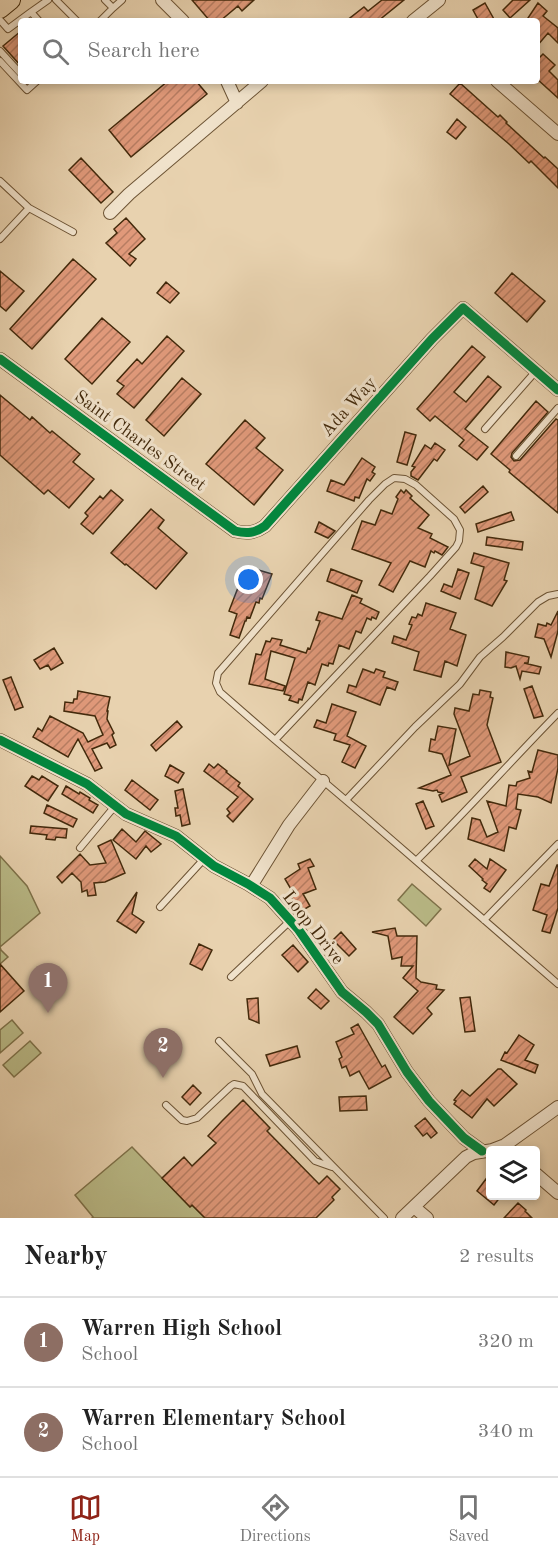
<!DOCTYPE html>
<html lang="en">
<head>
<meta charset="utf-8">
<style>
	:root { --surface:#fff; --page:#f2f2f2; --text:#222; --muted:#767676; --line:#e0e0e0; --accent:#8f2418 }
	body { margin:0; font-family:"Old Standard TT",serif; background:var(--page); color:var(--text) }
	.controls { position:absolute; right:18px; bottom:18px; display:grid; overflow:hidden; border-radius:6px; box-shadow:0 3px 9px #0003 }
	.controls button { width:54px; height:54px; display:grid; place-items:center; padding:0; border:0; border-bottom:2px solid var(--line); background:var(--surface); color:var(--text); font:30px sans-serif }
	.you { position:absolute; left:249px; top:580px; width:21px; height:21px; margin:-15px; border:4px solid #fff; border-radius:50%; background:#1a73e8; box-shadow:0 0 0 9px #1a73e833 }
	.badge { display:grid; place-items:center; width:39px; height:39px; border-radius:50%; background:var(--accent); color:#fff; font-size:20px; font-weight:700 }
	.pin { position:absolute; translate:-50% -50px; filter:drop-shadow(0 2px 3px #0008) }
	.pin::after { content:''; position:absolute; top:32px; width:21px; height:18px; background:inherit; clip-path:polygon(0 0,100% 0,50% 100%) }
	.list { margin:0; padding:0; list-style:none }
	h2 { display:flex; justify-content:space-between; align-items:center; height:78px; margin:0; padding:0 24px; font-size:26px }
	h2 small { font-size:20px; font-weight:400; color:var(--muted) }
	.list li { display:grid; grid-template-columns:39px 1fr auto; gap:18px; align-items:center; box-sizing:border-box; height:90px; padding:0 24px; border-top:2px solid var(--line) }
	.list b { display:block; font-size:22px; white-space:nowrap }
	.list p { margin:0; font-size:20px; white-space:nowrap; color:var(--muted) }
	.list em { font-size:20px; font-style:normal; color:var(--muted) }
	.icon { flex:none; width:33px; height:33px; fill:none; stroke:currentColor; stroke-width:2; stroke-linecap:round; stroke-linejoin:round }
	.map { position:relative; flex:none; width:558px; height:1218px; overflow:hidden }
	.search { position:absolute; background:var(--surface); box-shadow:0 3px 9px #0003; left:18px; right:18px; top:18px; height:66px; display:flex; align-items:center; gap:15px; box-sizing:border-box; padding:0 21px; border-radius:6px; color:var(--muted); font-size:22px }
	.sheet { height:258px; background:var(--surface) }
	nav { display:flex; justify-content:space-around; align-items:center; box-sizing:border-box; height:84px; border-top:2px solid var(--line); background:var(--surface); font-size:16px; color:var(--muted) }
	nav a { display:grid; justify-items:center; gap:3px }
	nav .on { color:var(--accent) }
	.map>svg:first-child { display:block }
	.park { fill:#babb88; stroke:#7e724a; stroke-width:1.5 }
	.building { fill:url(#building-hatch); stroke:#42290b; stroke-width:1.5 }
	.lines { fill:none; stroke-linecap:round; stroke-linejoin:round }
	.service-casing { stroke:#6c5334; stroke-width:8 }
	.minor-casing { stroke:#6c5334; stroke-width:14 }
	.primary-casing { stroke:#42290b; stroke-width:20 }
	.service { stroke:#f0e2cb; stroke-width:6 }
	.minor { stroke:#f0e2cb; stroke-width:12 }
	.primary { stroke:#e8d2af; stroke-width:18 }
	.cycleway-casing { stroke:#f0e2cb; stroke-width:13 }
	.cycleway { stroke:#00873e; stroke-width:9 }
	.labels { text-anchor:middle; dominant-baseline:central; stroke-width:6; stroke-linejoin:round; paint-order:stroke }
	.street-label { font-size:18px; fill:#42290b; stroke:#f0e2cb }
</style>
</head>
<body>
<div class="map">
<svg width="558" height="1218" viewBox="0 0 558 1218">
	<defs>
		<pattern id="building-hatch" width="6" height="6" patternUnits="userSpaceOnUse" patternTransform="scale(1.5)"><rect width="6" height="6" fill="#e0997a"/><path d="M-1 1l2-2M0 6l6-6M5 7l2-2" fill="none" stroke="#b77d62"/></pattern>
	</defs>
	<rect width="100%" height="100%" fill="#e8d2af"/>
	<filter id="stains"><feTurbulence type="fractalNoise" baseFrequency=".00333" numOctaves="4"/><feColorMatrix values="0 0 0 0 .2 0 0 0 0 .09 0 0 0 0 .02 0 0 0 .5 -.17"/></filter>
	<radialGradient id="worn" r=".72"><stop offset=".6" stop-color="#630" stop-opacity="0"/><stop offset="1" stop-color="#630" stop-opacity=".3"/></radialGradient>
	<!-- park -->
	<path class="park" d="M0,856L27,886L40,913L0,947L1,950L8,957L0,964Z
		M412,884L441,909L426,926L398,900Z
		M12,1020L23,1033L0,1053V1030Z
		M30,1041L41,1053L14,1077L3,1065Z
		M132,1147L190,1207L192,1205L205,1218H92L93,1217L75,1195Z"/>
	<!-- building -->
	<path class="building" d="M192,0H254L242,11L238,6L220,21H210Z
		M382,0H404L378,21H346L364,7L368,11Z
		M513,0H530L510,18L503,10Z
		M485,3L495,21H479L473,10Z
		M538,3L547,11L543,16L558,28V43L548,33L537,46V21H526Z
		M21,31V66L3,46Z
		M543,54L555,65L549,71L558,80V98L537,79V60Z
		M168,81H196L207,94L131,157L109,130Z
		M460,83L498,117L500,115L507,122L506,123L544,158L545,157L558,169V188L531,161L529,163L509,144L450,94Z
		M457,119L466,127L456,139L447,132Z
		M81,158L113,192L101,203L69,170Z
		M126,218L145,239L129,254L136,259L130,266L106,243L117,233L114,229Z
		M73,259L96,279L32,349L10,329Z
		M0,271L24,291L6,311L0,306Z
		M512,273L545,301L527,322L495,293Z
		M166,282L179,293L170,303L157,293Z
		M102,318L130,342L92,384L65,359Z
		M167,336L184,351L134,408L117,394L124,386L117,381L137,359L142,364Z
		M472,346L485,357L454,392L466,402L488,376L501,387L465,429L488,447L477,460L459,446L464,440L435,416L430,421L417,409Z
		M182,378L201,394L164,436L146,420Z
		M0,395L30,420L32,417L50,433L52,431L80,454L73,462L94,479L69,508L48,490L44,494L0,455Z
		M536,401L548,412L512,453L511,457L514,461L520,460L556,419L558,420V513L509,472L510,470L491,454Z
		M245,420L265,438L256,448L283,470L254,505L206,464Z
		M405,432L416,435L407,465L397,462Z
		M435,443L445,450L437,461L434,459L418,480L411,476V472L415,467L412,466L425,445L431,449Z
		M362,458L375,467L372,472L375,474L370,481L367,479L359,498L355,497L354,501L327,491L331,480L344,485Z
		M483,486L488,492L465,513L460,507Z
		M111,490L123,500L93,534L81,524L88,516L85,513L100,496L103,499Z
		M401,490L404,493L406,490L412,496L410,498L429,515L418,528L432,534L430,538L448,547L442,555L435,551L434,553L431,551L425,567L410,561L393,592L379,585L391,563L352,549L362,521L375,525L381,510L392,514L398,499L396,497Z
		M151,509L164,520L158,528L187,553L156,589L126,564L125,565L111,553Z
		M511,512L514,520L478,532L476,524Z
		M319,522L335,531L328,538L315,532Z
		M487,537L523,542L522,550L486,545Z
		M474,553L509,563L504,580L507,581L492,606L475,599L484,567L471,563Z
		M255,569L272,574L262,599L260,598L259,603L256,602L250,618L247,617L246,621H245L239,638L230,635L237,614L229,611L239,585L249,589Z
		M331,569L362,581L357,593L327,581Z
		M458,569L469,573L460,599L441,591L444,584L452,587Z
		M352,595L362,599L360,603L379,612L376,619L372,617L371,620L367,618L361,633L356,631L349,649L339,645L333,664L329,663L328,666L322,664L315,685L308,682L302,700L299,699L298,703L289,700L291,696L284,694L295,658L271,651L265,679L285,686L283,691L249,684L256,654L261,655L266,641L270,642L272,638L282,640L280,645L306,653L308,648L310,649L320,621L316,620L319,612L342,619Z
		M426,603L456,613L450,629L466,635L457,666L445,661L441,677L414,670L419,652L392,643L394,636L406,640L412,625L409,624L412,617L416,618L418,614L422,616Z
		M558,611V631L551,657L544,639L535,637L538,624L546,626L547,623L551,625Z
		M54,648L63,663L51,670L48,665L40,669L34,660Z
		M506,652L529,657L528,663H524L541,667L539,674L522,671L520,679L516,666L511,668L505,667Z
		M363,669L374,673L376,669L385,672L383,677L398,682L395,690L387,687L380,705L347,692L349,685L356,687Z
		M11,677L23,707L15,710L3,680Z
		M532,686L543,716L534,718L524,689Z
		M480,690L491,692L490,697L493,698L487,725L501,762L461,777L467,792L442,802L439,795L443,793L438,792L437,790L433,791L419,788L451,775L442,754L429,751L431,739L435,740L438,726L456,729L449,765L470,756L454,714L455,708L469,711L473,694L479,695Z
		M78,691L110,697L107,711H108L107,719L114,733L112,735L116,745L110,748L107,743L92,749L102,768L95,771L78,739L68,757L33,737L38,728L42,731L50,716L83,733L88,742L103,735L95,716L64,711L65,702L73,703L74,699H77Z
		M332,704L356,712L347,736L366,746L355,768L342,762L350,745L334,740L336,734L314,727L317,720L326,723Z
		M177,721L182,727L156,751L151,745Z
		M538,750L558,755V768L551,803L538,797L518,794L516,809L521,810L516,829L509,827L504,851L468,839L472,818L480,820L487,837L498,832L487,801L506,806L509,785L516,786L517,782L530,778L528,771L532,772Z
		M209,764L214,768L218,764L227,771L226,772L240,783L238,786L253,799L233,822L227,816L230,813L227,809L238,797L204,771Z
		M170,765L184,773L178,783L165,776Z
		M32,776L39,780L42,776L58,786L48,801L25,786Z
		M132,780L158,800L150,810L125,790Z
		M66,786L79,794L80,792L90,798L89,800L98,805L93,813L62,794Z
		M183,789L190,824L182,826L180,815L176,816L175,808H178L175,791Z
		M423,801L434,826L426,829L416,804Z
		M47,805L77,819L73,827L44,813Z
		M31,826L67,829L66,838L56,837L55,840L46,839L47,835L30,833Z
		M122,829L136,842L145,831L161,844L151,852L146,846L136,859L113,840Z
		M111,840L125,873L105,882L94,883L96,895L88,896L87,890L82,892L81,882L72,873L62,883L57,877L80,854L90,865L106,863L98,846Z
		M310,859L314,866L308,868L316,889L303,894L310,906L303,910L299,902L295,904L291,897L295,896L285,879L300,869L298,864Z
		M475,859L487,869L490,859L506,870L490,892L484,888L487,884L482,880L483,879L469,866Z
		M557,865H558V908L550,933L542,931L547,915L533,910L541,884L549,886Z
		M137,892L132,914L144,922L136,933L117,921Z
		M395,928L397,936H417L416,978L421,982L437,985L436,989L444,990L427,1008L432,1014L413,1034L394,1017L418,991L403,978L413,966H401L402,957L392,959L388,936L372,932Z
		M341,932L356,949L349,956L333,940Z
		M199,944L212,950L202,970L190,964Z
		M293,945L308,962L298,972L282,955Z
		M0,964L24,991L0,1012Z
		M316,989L329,1001L321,1009L308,998Z
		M470,997L475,1031L465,1032L460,998Z
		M258,998L259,1023L249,1019L247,999Z
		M358,1024L382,1067L385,1065L391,1077L369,1089L359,1071L350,1076L346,1066L342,1068L339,1059L342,1057L336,1042L354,1034L351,1028Z
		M519,1035L534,1045L525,1060L538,1065L535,1073L501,1060L505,1052L507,1053Z
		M297,1046L300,1057L270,1066L266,1055Z
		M498,1069H501L517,1084L494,1106L487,1099L472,1118L454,1104L456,1101L454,1100L462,1090L470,1096Z
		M193,1085L201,1093L190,1105L182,1097Z
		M366,1096L367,1110L340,1111L339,1097Z
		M243,1100L270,1128L267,1131L319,1184L327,1176L340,1189L332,1197L334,1200L316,1218H205L192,1205L190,1207L162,1178L184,1157L192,1166L216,1143L208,1136L222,1121Z
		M425,1118L437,1133L431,1138L427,1133L423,1136L415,1126Z
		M486,1179L490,1183V1196H501L494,1205L477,1191Z
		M518,1203L526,1210L525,1211L532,1218H504Z"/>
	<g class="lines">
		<!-- service casing -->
		<g class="service-casing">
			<path id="service" d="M56,0L77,21
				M113,8L122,0
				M31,12L48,0
				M0,20L8,29L31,12L39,21
				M100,21L113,8L105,0
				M0,51L21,74
				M0,61L27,90L37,81
				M0,181L29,208L73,232
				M0,239L29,208
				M485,429L536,371
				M516,456L558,408
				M394,478L405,479L416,485L454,519L460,530L459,541L456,547L430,576L275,740L220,692L216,683L218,673L369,500L385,484Z
				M275,740L362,814L558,984
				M346,800L415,727L460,684L480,657L503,637L538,602L548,596L558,594
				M80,848L115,806
				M416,861C465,813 510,762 558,713
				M160,907L204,859
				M484,920L558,844
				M231,977L290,921
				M219,1041L252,1074L262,1094L384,1218
				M166,1105L182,1120L187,1121L197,1118L231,1086L234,1084L243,1086L315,1161L332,1167"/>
		</g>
		<!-- minor casing -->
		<g class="minor-casing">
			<path id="minor" d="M162,0L183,21
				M413,21L439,0
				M227,81L237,103
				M497,81L558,134
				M110,213L129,194L262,81
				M0,359L235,531C247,534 255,533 265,526L432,339L463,308L558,390
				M0,740L87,784L126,814L176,836L214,866L248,884L270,898L298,929L342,992L366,1012L378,1024L407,1072L429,1101L464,1138L482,1151
				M251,886L289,825L323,781
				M492,1150L505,1145L558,1107
				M536,1174L558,1193
				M414,1207L427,1218
				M402,1218L466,1157L474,1153L493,1150"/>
		</g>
		<!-- primary casing -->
		<g class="primary-casing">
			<path id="primary" d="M0,9L11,0"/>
		</g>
		<!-- service -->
		<use href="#service" class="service"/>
		<!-- minor -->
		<use href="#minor" class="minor"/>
		<!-- primary -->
		<use href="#primary" class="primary"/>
		<!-- cycleway casing -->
		<g class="cycleway-casing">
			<path id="cycleway" d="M0,359L235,531C247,534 255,533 265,526L432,339L463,308L558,390
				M0,740L87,784L126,814L176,836L214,866L248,884L270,898L298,929L342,992L366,1012L378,1024L407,1072L429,1101L464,1138L482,1151"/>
		</g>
		<!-- cycleway -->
		<use href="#cycleway" class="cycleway"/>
	</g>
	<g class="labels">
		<!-- street labels -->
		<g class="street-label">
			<text transform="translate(349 407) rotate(-48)">Ada Way</text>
			<text transform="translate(140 441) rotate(36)">Saint Charles Street</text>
			<text transform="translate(313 928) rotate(52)">Loop Drive</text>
		</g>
	</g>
	<rect width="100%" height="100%" filter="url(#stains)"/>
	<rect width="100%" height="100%" fill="url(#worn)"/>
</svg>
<div class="controls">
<button><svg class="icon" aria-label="layers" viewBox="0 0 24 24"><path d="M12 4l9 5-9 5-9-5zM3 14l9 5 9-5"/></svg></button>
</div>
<div class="you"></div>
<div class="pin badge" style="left:48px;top:1013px;background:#8d6e63">1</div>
<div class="pin badge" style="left:163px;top:1078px;background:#8d6e63">2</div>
<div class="search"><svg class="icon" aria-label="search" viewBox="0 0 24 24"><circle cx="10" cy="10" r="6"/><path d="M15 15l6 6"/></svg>Search here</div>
</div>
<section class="sheet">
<h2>Nearby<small>2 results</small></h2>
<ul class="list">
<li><span class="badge" style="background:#8d6e63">1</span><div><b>Warren High School</b><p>School</p></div><em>320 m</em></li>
<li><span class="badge" style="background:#8d6e63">2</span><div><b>Warren Elementary School</b><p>School</p></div><em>340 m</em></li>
</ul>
</section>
<nav>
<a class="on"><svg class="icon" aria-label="map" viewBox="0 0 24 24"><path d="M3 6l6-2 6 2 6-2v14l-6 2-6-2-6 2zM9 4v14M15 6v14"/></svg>Map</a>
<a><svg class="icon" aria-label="directions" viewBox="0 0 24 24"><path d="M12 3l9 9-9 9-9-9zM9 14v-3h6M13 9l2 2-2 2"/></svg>Directions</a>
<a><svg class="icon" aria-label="saved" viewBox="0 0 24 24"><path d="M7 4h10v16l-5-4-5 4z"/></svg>Saved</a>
</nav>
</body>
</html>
